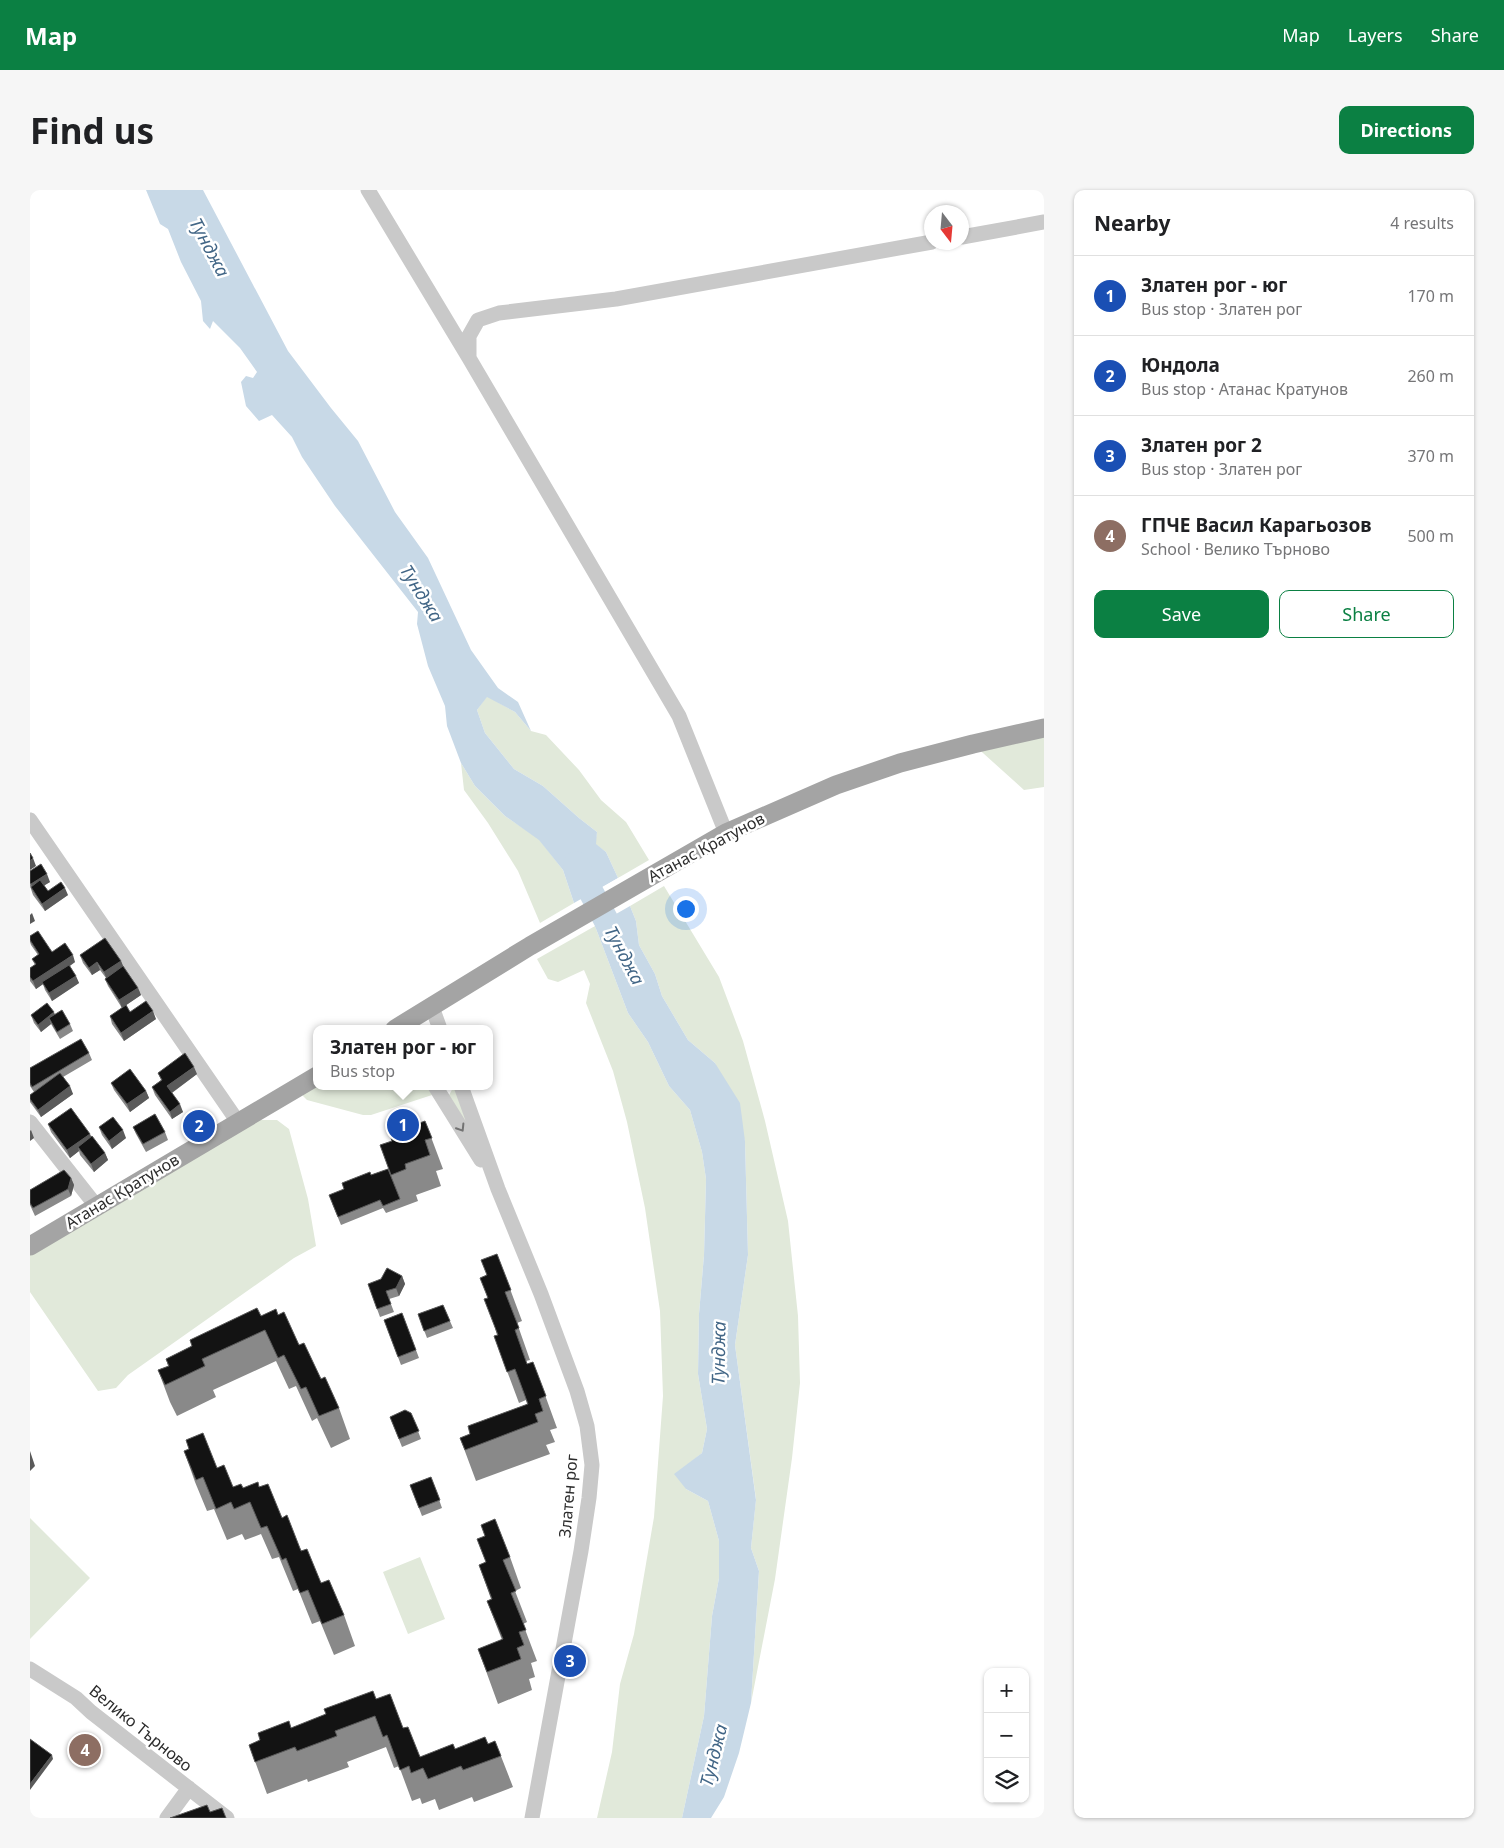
<!DOCTYPE html>
<html lang="en">
<head>
<meta charset="utf-8">
<style>
	:root { --surface:#fff; --page:#f6f6f6; --text:#202124; --muted:#757577; --line:#e0e0e0; --accent:#0b8043 }
	body { margin:0; font-family:"Noto Sans",sans-serif; background:var(--page); color:var(--text) }
	.controls { position:absolute; right:15px; bottom:15px; display:grid; overflow:hidden; border-radius:10px; box-shadow:0 1px 4px #0004 }
	.controls button { width:45px; height:45px; display:grid; place-items:center; padding:0; border:0; border-bottom:1px solid var(--line); background:var(--surface); color:var(--text); font:25px sans-serif }
	.compass { position:absolute; left:894px; top:15px; width:45px; height:45px; border-radius:50%; background:var(--surface); box-shadow:0 1px 4px #0004; rotate:164deg }
	.you { position:absolute; left:655px; top:718px; width:18px; height:18px; margin:-12px; border:4px solid #fff; border-radius:50%; background:#1a73e8; box-shadow:0 0 0 8px #1a73e833 }
	.badge { display:grid; place-items:center; width:32px; height:32px; border-radius:50%; background:var(--accent); color:#fff; font-size:16px; font-weight:700 }
	.pin { position:absolute; translate:-50% -50%; border:2px solid #fff; box-shadow:0 1px 5px #0006 }
	.popup { position:absolute; left:283px; top:835px; width:180px; height:65px; box-sizing:border-box; display:grid; place-content:center; border-radius:10px; background:var(--surface); filter:drop-shadow(0 1px 4px #0005); font-size:16px; white-space:nowrap; color:var(--muted) }
	.popup b { font-size:19px; color:var(--text) }
	.popup::after { content:''; position:absolute; left:50%; top:100%; margin-left:-10px; border:10px solid transparent; border-top-color:var(--surface) }
	.list { margin:0; padding:0; list-style:none }
	h2 { display:flex; justify-content:space-between; align-items:center; height:65px; margin:0; padding:0 20px; font-size:21px }
	h2 small { font-size:16px; font-weight:400; color:var(--muted) }
	.list li { display:grid; grid-template-columns:32px 1fr auto; gap:15px; align-items:center; box-sizing:border-box; height:80px; padding:0 20px; border-top:1px solid var(--line) }
	.list b { display:block; font-size:19px; white-space:nowrap }
	.list p { margin:0; font-size:16px; white-space:nowrap; color:var(--muted) }
	.list em { font-size:16px; font-style:normal; color:var(--muted) }
	.actions { display:flex; gap:10px; padding:15px 20px }
	.actions a { flex:1; padding:11px 0; border:1px solid var(--accent); border-radius:10px; text-align:center; font-size:18px; color:var(--accent) }
	.actions .main { background:var(--accent); color:#fff }
	.icon { flex:none; width:28px; height:28px; fill:none; stroke:currentColor; stroke-width:2; stroke-linecap:round; stroke-linejoin:round }
	.map { position:relative; flex:none; width:1014px; height:1628px; overflow:hidden; border-radius:10px }
	header { display:flex; align-items:center; gap:30px; box-sizing:border-box; height:70px; padding:0 25px; background:var(--accent); color:#fff }
	header strong { font-size:24px }
	nav { display:flex; gap:28px; margin-inline-start:auto; font-size:18px }
	.intro { display:flex; align-items:center; justify-content:space-between; box-sizing:border-box; height:120px; padding:0 30px }
	h1 { margin:0; font-size:35px }
	.button { padding:12px 22px; border-radius:10px; background:var(--accent); color:#fff; font-size:18px; font-weight:700 }
	main { display:flex; gap:30px; padding:0 30px }
	aside { flex:1; background:var(--surface); border-radius:10px; box-shadow:0 1px 4px #0004 }
	.map>svg:first-child { display:block }
	.green { fill:#e1e9da }
	.water { fill:#c8d9e7 }
	.pier { fill:#fff }
	.lines { fill:none; stroke-linecap:round; stroke-linejoin:round }
	.river { stroke:#c8d9e7; stroke-width:25 }
	.minor { stroke:#c9c9c9; stroke-width:15 }
	.major { stroke:#a4a4a4; stroke-width:19 }
	.wall { fill:#898989 }
	.shaded-wall { fill:#5a5a5a }
	.building { fill:#131313; stroke:#5a5a5a }
	.oneway { stroke:#737373 }
	.labels { text-anchor:middle; dominant-baseline:central; stroke-width:5; stroke-linejoin:round; paint-order:stroke }
	.street-label { font-size:16px; fill:#2c2c2c; stroke:#fff }
	.water-label { font-size:18px; font-style:italic; fill:#426686; stroke:#fff }
</style>
</head>
<body>
<header>
<strong>Map</strong>
<nav><a>Map</a><a>Layers</a><a>Share</a></nav>
</header>
<div class="intro"><h1>Find us</h1><a class="button">Directions</a></div>
<main>
<div class="map">
<svg width="1014" height="1628" viewBox="0 0 1014 1628">
	<rect width="100%" height="100%" fill="#fff"/>
	<!-- green -->
	<path class="green" d="M457,506L485,522L501,541L516,545L549,580L571,610L596,632L619,670L588,688L576,662L565,654L567,642L549,628L513,596L484,579L455,543L447,520Z
		M1014,538V597L994,600L943,554Z
		M431,573L445,596L475,626L509,649L533,680L544,713L510,733L488,681L458,633L434,600Z
		M634,696L689,787L713,851L735,931L758,1031L768,1126L770,1193L762,1268L745,1389L721,1513L729,1381L721,1358L726,1309L705,1155L718,1065L715,951L685,873L658,850L632,806L625,784L609,755L606,731L600,716Z
		M565,736L598,823L618,852L639,896L660,920L672,962L676,989L674,1065L669,1124L668,1184L677,1239L672,1263L660,1273L656,1299L678,1311L689,1351V1388L682,1426L674,1526L652,1628H567L582,1562L590,1494L604,1444L624,1327L633,1206L630,1121L615,1018L597,932L583,881L556,813L560,794L554,780L528,792L518,789L507,769Z
		M287,896H397L402,905L341,925H333L277,910L273,906L272,900Z
		M424,896L451,963L418,907Z
		M228,930H247L259,939L278,1009L286,1056L264,1068L98,1185L86,1198L68,1201L0,1102V1060Z
		M0,1328L60,1388L0,1449Z
		M390,1367L415,1429L378,1444L353,1382Z"/>
	<!-- water -->
	<path class="water" d="M116,0H173L258,161L301,218L328,251L365,322L398,368L441,460L468,498L488,512L501,541L485,522L457,507L447,520L455,543L484,579L513,596L549,628L567,642L566,654L576,662L588,688L544,713L533,680L509,650L475,626L445,596L431,573L417,536L415,516L398,476L387,434L388,422L305,316L272,267L262,247L242,225L229,231L216,216L211,192L216,186L223,188L227,182L210,158L183,131L180,139L173,131L171,111L151,72L138,39L130,34Z
		M600,716L606,731L609,755L625,784L632,806L658,850L685,873L710,913L715,951L718,1065L705,1155L726,1310L721,1358L729,1381L721,1513L709,1563L694,1607L681,1628H652L674,1526L682,1426L689,1388V1351L678,1311L656,1299L644,1284L672,1263L677,1239L668,1184L669,1124L674,1065L676,989L672,962L660,920L639,896L618,852L598,823L565,736Z"/>
	<!-- pier -->
	<path class="pier" d="M590,687L589,690L546,715H542Z
		M599,713L602,714L563,737V734Z"/>
	<g class="lines">
		<!-- river -->
		<path class="river" d="M546,674L592,760"/>
		<!-- minor -->
		<path class="minor" d="M338,0L439,168L649,526L696,643
			M932,47L1014,32
			M439,167V146L448,130L469,123L586,109L902,52
			M0,630L208,932
			M402,817L410,839
			M405,896L451,970
			M431,896L468,999L511,1104L547,1201L557,1236L562,1275L559,1308L551,1361L502,1628
			M0,932L67,1017
			M0,1479L46,1508L61,1522L197,1628
			M137,1628L159,1598"/>
		<!-- major -->
		<path class="major" d="M365,839L500,756L696,643L806,595L870,573L943,554L1014,538
			M0,1056L287,886"/>
	</g>
	<!-- wall -->
	<path class="wall" d="M0,681L20,692L14,695L18,701L38,705L15,721L3,705L0,696Z
		M0,746L22,762L45,772L40,776L49,793L22,811L15,800L13,794L6,799L0,791V778L5,775L2,769L8,765L1,755L0,752Z
		M50,765L91,771L93,777L108,798L111,805L96,815L100,822L126,829L94,851L82,834L80,826L92,818L78,796L75,789L76,788L70,780L62,785L53,773Z
		M1,825H25L40,834L43,841L30,849L21,834L11,842L4,833Z
		M59,863L62,870L33,887L43,904L11,927L0,912V905L4,902L0,896V878Z
		M128,883L167,884L142,903L153,922L142,929L125,905L122,897L131,890Z
		M81,893L116,901L119,908L100,922L84,900Z
		M395,931L413,979L406,981L411,996L386,1005L388,1011L356,1023L353,1018L311,1035L302,1013L314,999L341,985L358,979Z
		M18,934L60,944L61,947L75,963L78,970L64,982L50,965L49,961L40,968L21,942Z
		M69,937L96,948L82,959L72,945Z
		M103,937L135,942L138,950L116,962L106,944Z
		M41,988L44,995L41,1006L5,1026L0,1015V1000Z
		M467,1064L492,1131L487,1133L500,1170L496,1171L497,1174L503,1172L527,1238L520,1240L525,1252L516,1255L520,1264L446,1291L430,1248L440,1244L497,1214L496,1210L489,1213L464,1146L467,1145L457,1108L456,1085Z
		M372,1086L375,1094L369,1106L359,1109L364,1122L350,1127L338,1094Z
		M413,1115L423,1138L397,1148L388,1124Z
		M372,1123L389,1168L371,1175L354,1130Z
		M248,1125L269,1155L309,1218L320,1249L301,1258L287,1228L282,1231L266,1196L259,1199L246,1171L183,1200L186,1207L147,1226L140,1212L128,1180L138,1176L136,1169L162,1156L160,1150L231,1126Z
		M381,1223L391,1249L372,1257L360,1227Z
		M154,1261L187,1278L203,1297L213,1298L229,1297L252,1328L291,1393L314,1425L325,1456L304,1465L290,1431L282,1434L268,1399L263,1401L249,1367L242,1369L231,1344L215,1350L212,1344L197,1350L184,1319L177,1321L165,1292Z
		M401,1287L412,1318L392,1326L380,1295Z
		M447,1349L480,1367L491,1398L485,1401L497,1432L493,1434L507,1471L501,1473L505,1487L499,1489L502,1500L468,1514L448,1459L472,1450L457,1411L461,1409L449,1375L456,1372Z
		M346,1509L373,1538L390,1567L425,1559L458,1554L465,1551L483,1597L444,1612L442,1607L409,1620L405,1609L392,1614L390,1608L382,1611L369,1576L364,1578L356,1557L317,1572L319,1577L278,1592L277,1589L237,1604L219,1555L261,1538Z"/>
	<!-- shaded-wall -->
	<path class="shaded-wall" d="M3,668L6,676L0,680V671Z
		M17,684L20,692L4,702L1,694Z
		M35,698L38,705L15,721L12,714Z
		M2,723L5,731L0,734V725Z
		M43,765L45,772L6,799L3,791Z
		M91,771L94,778L77,790L74,782Z
		M67,772L70,780L62,785L59,778Z
		M46,786L49,793L22,811L19,803Z
		M108,798L111,805L92,818L89,810Z
		M123,821L126,829L94,851L91,843Z
		M24,822L27,830L19,828L21,834L11,842L8,835Z
		M164,877L167,884L140,904L137,896Z
		M40,896L43,904L11,927L8,920Z
		M116,901L119,908L100,922L97,914Z
		M150,914L153,922L142,929L140,922Z
		M1,940L4,948L0,951V941Z
		M93,940L96,948L82,959L79,951Z
		M60,944L63,952L48,957L49,961L40,968L37,960Z
		M75,963L78,970L64,982L61,974Z
		M41,988L44,995L41,1006L38,999Z
		M372,1086L375,1094L369,1106L366,1098Z
		M0,1261L5,1276L0,1281Z
		M22,1565L23,1569L0,1600V1594Z"/>
	<!-- building -->
	<path class="building" d="M0,663L3,668L0,671Z
		M11,674L17,684L1,694L0,693V681Z
		M10,690L18,701L31,692L35,698L12,714L1,697Z
		M8,741L22,762L35,753L43,765L3,791L0,787V778L6,774L2,769L9,764L0,750V746Z
		M75,748L91,771L74,782L67,772L59,778L50,765Z
		M39,775L46,786L19,803L12,792Z
		M93,776L108,798L89,810L75,789Z
		M116,811L123,821L91,843L80,826L96,815L100,822Z
		M17,813L24,822L8,835L1,825Z
		M32,820L40,834L27,842L19,828Z
		M51,849L59,863L2,897L0,893V878Z
		M155,863L164,877L137,896L150,914L140,922L122,897L132,890L128,883Z
		M100,879L116,901L97,914L81,893Z
		M30,883L40,896L8,920L0,909V905Z
		M41,918L60,944L37,960L18,934Z
		M125,924L135,942L113,954L103,937Z
		M83,927L93,940L79,951L69,937Z
		M395,931L402,948L395,950L400,965L375,974L376,979L361,985L350,955L362,951L360,944Z
		M62,946L75,963L61,974L48,957Z
		M358,979L370,1009L353,1016L350,1010L308,1027L299,1005L314,999L312,993L340,982L341,985Z
		M34,980L41,988L38,999L3,1018L0,1013V1000Z
		M467,1064L481,1100L475,1102L489,1138L485,1140L497,1174L503,1172L516,1206L509,1209L513,1221L505,1224L508,1232L435,1260L430,1248L440,1244L438,1236L498,1214L485,1179L477,1182L464,1146L468,1145L454,1109L458,1108L450,1088L457,1085L451,1070Z
		M357,1078L372,1086L366,1098L356,1101L361,1114L347,1119L338,1094L351,1089Z
		M413,1115L420,1131L394,1141L388,1124Z
		M227,1118L231,1126L246,1119L248,1125L254,1122L269,1155L274,1153L291,1189L295,1187L309,1218L289,1226L276,1197L271,1199L254,1165L248,1168L235,1140L172,1169L175,1176L135,1195L128,1180L139,1176L136,1169L162,1156L160,1150Z
		M372,1123L386,1160L368,1167L354,1130Z
		M375,1220L381,1223L389,1241L369,1249L360,1227Z
		M173,1243L187,1278L194,1275L203,1297L211,1294L213,1298L228,1292L229,1297L238,1294L252,1328L257,1325L271,1361L277,1359L291,1393L299,1390L314,1425L292,1434L278,1400L270,1403L256,1368L252,1370L237,1336L231,1338L220,1312L204,1319L201,1312L186,1319L173,1287L166,1290L154,1261L159,1259L156,1250Z
		M401,1287L410,1310L389,1318L380,1295Z
		M465,1329L480,1367L473,1370L486,1401L481,1403L496,1440L489,1442L494,1455L487,1458L491,1469L457,1482L448,1459L473,1449L457,1411L462,1409L449,1375L456,1372L447,1349L455,1346L451,1335Z
		M343,1501L346,1509L360,1504L373,1538L378,1537L390,1567L423,1554L425,1559L455,1547L458,1554L465,1551L471,1566L433,1580L431,1576L398,1589L393,1578L381,1583L379,1576L370,1580L357,1545L353,1547L345,1526L305,1541L307,1546L267,1561L265,1557L225,1572L219,1555L230,1550L228,1543L259,1531L261,1538L296,1524L294,1519Z
		M0,1549L22,1565L0,1594Z
		M177,1615L180,1622L192,1618L196,1628H140Z"/>
	<!-- one-way arrows -->
	<defs><path id="oneway-chevron" d="M-2-3.5L2.5 0L-2 3.5" fill="none" stroke-width="1.6" stroke-linecap="round" stroke-linejoin="round" transform="scale(1.25)"/></defs>
	<use class="oneway" href="#oneway-chevron" transform="translate(431 938) rotate(58)"/>
	<g class="labels">
		<!-- street labels -->
		<g class="street-label">
			<text transform="translate(676 657) rotate(-28)">Атанас Кратунов</text>
			<text transform="translate(92 1001) rotate(-31)">Атанас Кратунов</text>
			<text transform="translate(538 1306) rotate(-85)">Златен рог</text>
			<text transform="translate(111 1538) rotate(39)">Велико Търново</text>
		</g>
		<!-- water labels -->
		<g class="water-label">
			<text transform="translate(180 57) rotate(62)">Тунджа</text>
			<text transform="translate(392 403) rotate(58)">Тунджа</text>
			<text transform="translate(595 765) rotate(62)">Тунджа</text>
			<text transform="translate(688 1163) rotate(-89)">Тунджа</text>
			<text transform="translate(683 1565) rotate(-76)">Тунджа</text>
		</g>
	</g>
</svg>
<div class="controls">
<button>+</button>
<button>−</button>
<button><svg class="icon" aria-label="layers" viewBox="0 0 24 24"><path d="M12 4l9 5-9 5-9-5zM3 14l9 5 9-5"/></svg></button>
</div>
<svg class="compass" viewBox="-18 -18 36 36"><path d="M0-13l5 13h-10z" fill="#e53935"/><path d="M0 13l5-13h-10z" fill="#757577"/></svg>
<div class="you"></div>
<div class="pin badge" style="left:373px;top:935px;background:#1a4fb4">1</div>
<div class="popup"><b>Златен рог - юг</b>Bus stop</div>
<div class="pin badge" style="left:169px;top:936px;background:#1a4fb4">2</div>
<div class="pin badge" style="left:540px;top:1471px;background:#1a4fb4">3</div>
<div class="pin badge" style="left:55px;top:1560px;background:#8d6e63">4</div>
</div>
<aside>
<h2>Nearby<small>4 results</small></h2>
<ul class="list">
<li><span class="badge" style="background:#1a4fb4">1</span><div><b>Златен рог - юг</b><p>Bus stop · Златен рог</p></div><em>170 m</em></li>
<li><span class="badge" style="background:#1a4fb4">2</span><div><b>Юндола</b><p>Bus stop · Атанас Кратунов</p></div><em>260 m</em></li>
<li><span class="badge" style="background:#1a4fb4">3</span><div><b>Златен рог 2</b><p>Bus stop · Златен рог</p></div><em>370 m</em></li>
<li><span class="badge" style="background:#8d6e63">4</span><div><b>ГПЧЕ Васил Карагьозов</b><p>School · Велико Търново</p></div><em>500 m</em></li>
</ul>
<div class="actions"><a class="main">Save</a><a>Share</a></div>
</aside>
</main>
</body>
</html>
